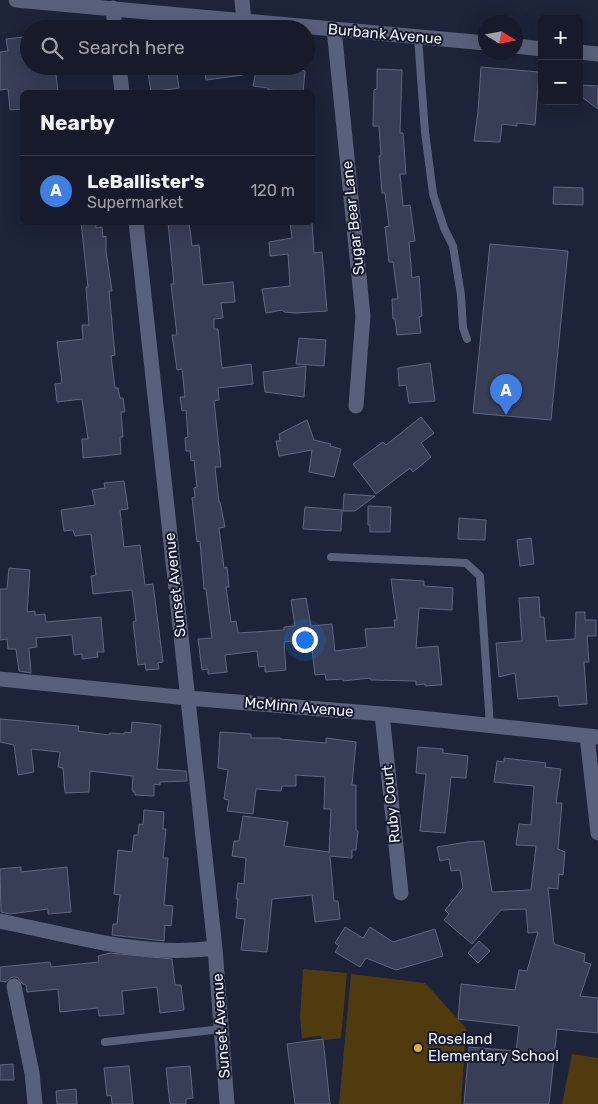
<!DOCTYPE html>
<html lang="en">
<head>
<meta charset="utf-8">
<style>
	:root { --surface:#161a2a; --page:#232736; --text:#f1f3f6; --muted:#9ea1a8; --line:#353847; --accent:#ea580c }
	body { margin:0; font-family:Rubik,sans-serif; background:var(--page); color:var(--text) }
	.controls { position:absolute; right:15px; top:15px; display:grid; overflow:hidden; border-radius:8px; box-shadow:0 5px 20px #0002 }
	.controls button { width:45px; height:45px; display:grid; place-items:center; padding:0; border:0; border-bottom:1px solid var(--line); background:var(--surface); color:var(--text); font:25px sans-serif }
	.compass { position:absolute; left:478px; top:15px; width:45px; height:45px; border-radius:50%; background:var(--surface); box-shadow:0 5px 20px #0002; rotate:101deg }
	.you { position:absolute; left:304px; top:639px; width:18px; height:18px; margin:-12px; border:4px solid #fff; border-radius:50%; background:#1a73e8; box-shadow:0 0 0 8px #1a73e833 }
	.badge { display:grid; place-items:center; width:32px; height:32px; border-radius:50%; background:var(--accent); color:#fff; font-size:16px; font-weight:700 }
	.pin { position:absolute; translate:-50% -41px; filter:drop-shadow(0 1px 2px #0008) }
	.pin::after { content:''; position:absolute; top:26px; width:18px; height:15px; background:inherit; clip-path:polygon(0 0,100% 0,50% 100%) }
	.list { margin:0; padding:0; list-style:none }
	h2 { display:flex; justify-content:space-between; align-items:center; height:65px; margin:0; padding:0 20px; font-size:21px }
	h2 small { font-size:16px; font-weight:400; color:var(--muted) }
	.list li { display:grid; grid-template-columns:32px 1fr auto; gap:15px; align-items:center; box-sizing:border-box; height:70px; padding:0 20px; border-top:1px solid var(--line) }
	.list b { display:block; font-size:19px; white-space:nowrap }
	.list p { margin:0; font-size:16px; white-space:nowrap; color:var(--muted) }
	.list em { font-size:16px; font-style:normal; color:var(--muted) }
	.icon { flex:none; width:28px; height:28px; fill:none; stroke:currentColor; stroke-width:2; stroke-linecap:round; stroke-linejoin:round }
	.map { position:relative; flex:none; width:598px; height:1104px; overflow:hidden }
	.search { position:absolute; background:var(--surface); box-shadow:0 5px 20px #0002; left:20px; top:20px; width:295px; height:55px; display:flex; align-items:center; gap:12px; box-sizing:border-box; padding:0 18px; border-radius:28px; color:var(--muted); font-size:19px }
	.panel { position:absolute; background:var(--surface); box-shadow:0 5px 20px #0002; left:20px; top:90px; width:295px; height:135px; border-radius:8px }
	.map>svg:first-child { display:block }
	.green { fill:#503b0f }
	.building { fill:#373e55; stroke:#606881 }
	.lines { fill:none; stroke-linecap:round; stroke-linejoin:round }
	.service { stroke:#596079; stroke-width:8 }
	.minor { stroke:#596079; stroke-width:15 }
	.poi-dot { fill:#e4ae35; stroke:#14192d; stroke-width:2 }
	.labels { text-anchor:middle; dominant-baseline:central; stroke-width:4; stroke-linejoin:round; paint-order:stroke }
	.street-label { font-size:15px; fill:#ecf1ff; stroke:#14192d }
	.poi-label { font-size:15px; fill:#ecf1ff; stroke:#14192d; text-anchor:start }
</style>
</head>
<body>
<div class="map">
<svg width="598" height="1104" viewBox="0 0 598 1104">
	<rect width="100%" height="100%" fill="#1d2338"/>
	<!-- green -->
	<path class="green" d="M303,969L347,973L341,1038L325,1040L320,1036L302,1038L300,1017Z
		M351,974L425,983L466,1028L461,1104H339Z
		M572,1054L598,1058V1104H562Z"/>
	<!-- building -->
	<path class="building" d="M24,37L28,66H55L58,92H22V109L10,110L8,89L0,90V52L8,51L6,39Z
		M147,66H176L179,88L151,92Z
		M204,66H243V75L206,80Z
		M278,66H295V69L305,71L303,92L268,90V88L253,86L256,70L277,73Z
		M481,67L539,72L535,125L517,123V126L502,124L500,142L474,141L478,112Z
		M377,69L402,70L400,133H403L406,174H400L403,206L410,205L415,241L409,242L412,278L419,276L422,316L419,317L421,333L397,335L395,319H393L392,299H398L393,262H389L385,227L389,226L385,193H382L379,156L381,155L379,126H373L374,90L377,89Z
		M579,85L598,86V109L579,95Z
		M554,187L583,188V205L553,204Z
		M81,222H96V228L102,227L103,237L106,236V251L112,291H109L115,355L111,356L115,388H118L120,398H123L125,412H121L123,437H120L121,454L83,458L82,439H88L82,399L57,402L55,384L62,383L57,342L83,339L82,325H89L86,287H88Z
		M168,222H189L192,246L199,245L203,285L233,282L235,302L221,303L223,318L214,319V329H218L222,368L251,364L253,384L218,388L219,400L214,401L221,467H215L219,502H220L225,527L219,528L224,568L227,567L229,587H226L231,622L236,621L238,633L284,630V627L295,626L291,600L306,598L311,626L332,624L335,651L367,647L365,629L395,627L394,620H397L391,579L424,581V586L453,588L452,610L419,608L416,648L438,646L442,685L425,686V684L416,685V681L371,680L370,678L343,681V679L326,680L325,674L315,675L311,639L284,642L286,670L265,672V666L259,667L257,651L225,655L227,672L208,674V669L202,670L198,639L212,638L206,589H204L200,541L197,542L192,498L195,497L194,488L197,487L194,460L191,461L190,451H186L185,438L188,437L186,410L182,411L180,397H185L182,369L177,370L174,348L172,335H177L171,284H174Z
		M290,222H312L314,253L322,252L327,311L296,313L284,312L282,310L266,313L262,289L290,286L288,254L270,256L269,242L292,238Z
		M490,244L568,251L551,420L473,413Z
		M299,338L326,340L324,366L296,364Z
		M430,363L435,401L409,403L406,385L399,386L398,368Z
		M306,366L304,397L265,392L263,372Z
		M421,417L434,433L421,443L431,457L413,472L410,468L376,494L353,464L383,442L386,445Z
		M307,420L314,440L331,444L330,446L341,449L334,477L309,472L312,450L279,456L276,441H280L279,434Z
		M124,481L128,509L120,510L124,547L140,545L145,585L153,584L163,662L158,663L159,669L146,670L145,664L138,665L133,622L136,621L132,590L93,594L91,576L96,575L91,534L75,536L73,530L64,531L61,510L95,505L92,490L105,488L104,483Z
		M344,494L375,496L355,511H343Z
		M368,506L391,507L390,532H370V525H368Z
		M305,507L342,510L341,531L303,529Z
		M459,518L486,520L485,540L458,539Z
		M531,538L534,564L520,566L517,540Z
		M9,568L30,570L27,612L35,611V615L45,614L46,622L101,617L104,652H97L98,657L82,659V654L74,655L72,635L36,638L37,647L29,648L31,673L19,671L16,649H8L7,639L0,640V589H7Z
		M539,597L540,617H544L546,641L575,639L576,612H585V620H596V636H587L589,662H584L587,704L559,706L558,696L518,699L515,673L499,677L496,643L522,641L519,598Z
		M0,719L79,726L78,731L109,735L110,733L124,734L125,732L131,733L132,722L161,725L157,769L186,771L187,781L160,782V785L154,784V796L135,795V792H133V790H132L133,776L90,771L89,792L65,793L63,768L58,767L60,752L31,749L34,772L18,775L14,745L0,742Z
		M220,732L251,734V738H280V739L326,743V738L356,742L352,785H356V830L358,831L356,850H352V858L330,856L334,901H338L340,919L315,922L312,895L272,899L267,952L241,950L245,919L236,918L238,899H236L238,883L244,884L246,858L232,856L234,841H239L243,816L288,822L284,846L329,852V853L331,809H324L325,777L296,775V786H282L281,791L256,789L253,814L227,811L229,800L224,799L228,770L218,768Z
		M418,747L443,749V753L468,756L466,778L451,777L445,833L420,831L426,774L416,773Z
		M504,758L546,763L545,767L561,769L556,803H562L558,849L565,852L563,875L559,874L558,889L548,888L554,944L585,954L584,962L591,964L580,996L598,998V1033L557,1029L549,1104H464L469,1047L516,1051L519,1026L458,1019L461,984L515,990L519,970L527,971L538,932L528,933L526,909L501,910L472,944L444,920L449,914L445,910L463,888L460,870L451,871L449,859L440,861L437,847L467,842L484,841L492,892L531,890L536,846L516,845L519,824L531,825L534,786L494,782L497,761L504,762Z
		M144,810L164,812L163,829H166L163,858H168L164,905L173,906L171,926L165,925L164,941L112,935L113,924H117L120,895L114,894L118,850L132,852L134,835H138L139,824L143,825Z
		M21,867V872L67,867L71,912L48,914V909L10,914L1,912L0,869Z
		M345,927L363,938L370,927L393,942L435,929L443,956L396,970L366,958L360,967L335,952L339,946L335,943Z
		M479,941L490,951L478,963L468,953Z
		M110,953L172,959L175,985H181L184,1010L160,1013L157,987L122,991L124,1014L99,1016L98,1008L60,1012L58,989L27,992L26,985L23,984L17,977H12L6,982L0,981V967L50,962L51,967L99,962L98,956Z
		M323,1039L330,1104H295L287,1044Z
		M13,1064L14,1080H0V1065Z
		M129,1066L133,1104H112L111,1095L107,1096L104,1068Z
		M190,1066L193,1098L186,1099V1104H170L166,1068Z
		M76,1089L77,1104H57L56,1091Z"/>
	<g class="lines">
		<!-- service -->
		<path class="service" d="M418,37L425,132L433,194L444,228L453,246L461,295L463,328L467,339
			M331,557L466,563L480,576L490,726
			M105,1042L222,1029"/>
		<!-- minor -->
		<path class="minor" d="M16,0L486,43
			M242,0L244,21
			M113,8L115,29
			M334,29L363,316L356,406
			M516,46L542,49
			M579,52L598,54
			M119,66L122,92
			M136,222L215,948L227,1104
			M0,679L188,698L382,714L598,737
			M382,714L401,893
			M587,736L598,833
			M0,921C71,935 143,958 215,948
			M14,986L32,1073L35,1104"/>
	</g>
	<!-- markers -->
	<circle class="poi-dot" cx="418" cy="1048" r="5"/>
	<g class="labels">
		<!-- street labels -->
		<g class="street-label">
			<text transform="translate(385 34) rotate(5)">Burbank Avenue</text>
			<text transform="translate(353 218) rotate(-96)">Sugar Bear Lane</text>
			<text transform="translate(175 585) rotate(-96)">Sunset Avenue</text>
			<text transform="translate(299 707) rotate(5)">McMinn Avenue</text>
			<text transform="translate(391 804) rotate(-96)">Ruby Court</text>
			<text transform="translate(221 1026) rotate(-94)">Sunset Avenue</text>
		</g>
		<!-- poi labels -->
		<g class="poi-label">
			<text x="428" y="1039">Roseland<tspan x="428" dy="17">Elementary School</tspan></text>
		</g>
	</g>
</svg>
<div class="controls">
<button>+</button>
<button>−</button>
</div>
<svg class="compass" viewBox="-18 -18 36 36"><path d="M0-13l5 13h-10z" fill="#e53935"/><path d="M0 13l5-13h-10z" fill="#9ea1a8"/></svg>
<div class="you"></div>
<div class="pin badge" style="left:506px;top:415px;background:#3f7fe0">A</div>
<div class="search"><svg class="icon" aria-label="search" viewBox="0 0 24 24"><circle cx="10" cy="10" r="6"/><path d="M15 15l6 6"/></svg>Search here</div>
<section class="panel">
<h2>Nearby<small></small></h2>
<ul class="list">
<li><span class="badge" style="background:#3f7fe0">A</span><div><b>LeBallister's</b><p>Supermarket</p></div><em>120 m</em></li>
</ul>
</section>
</div>
</body>
</html>
